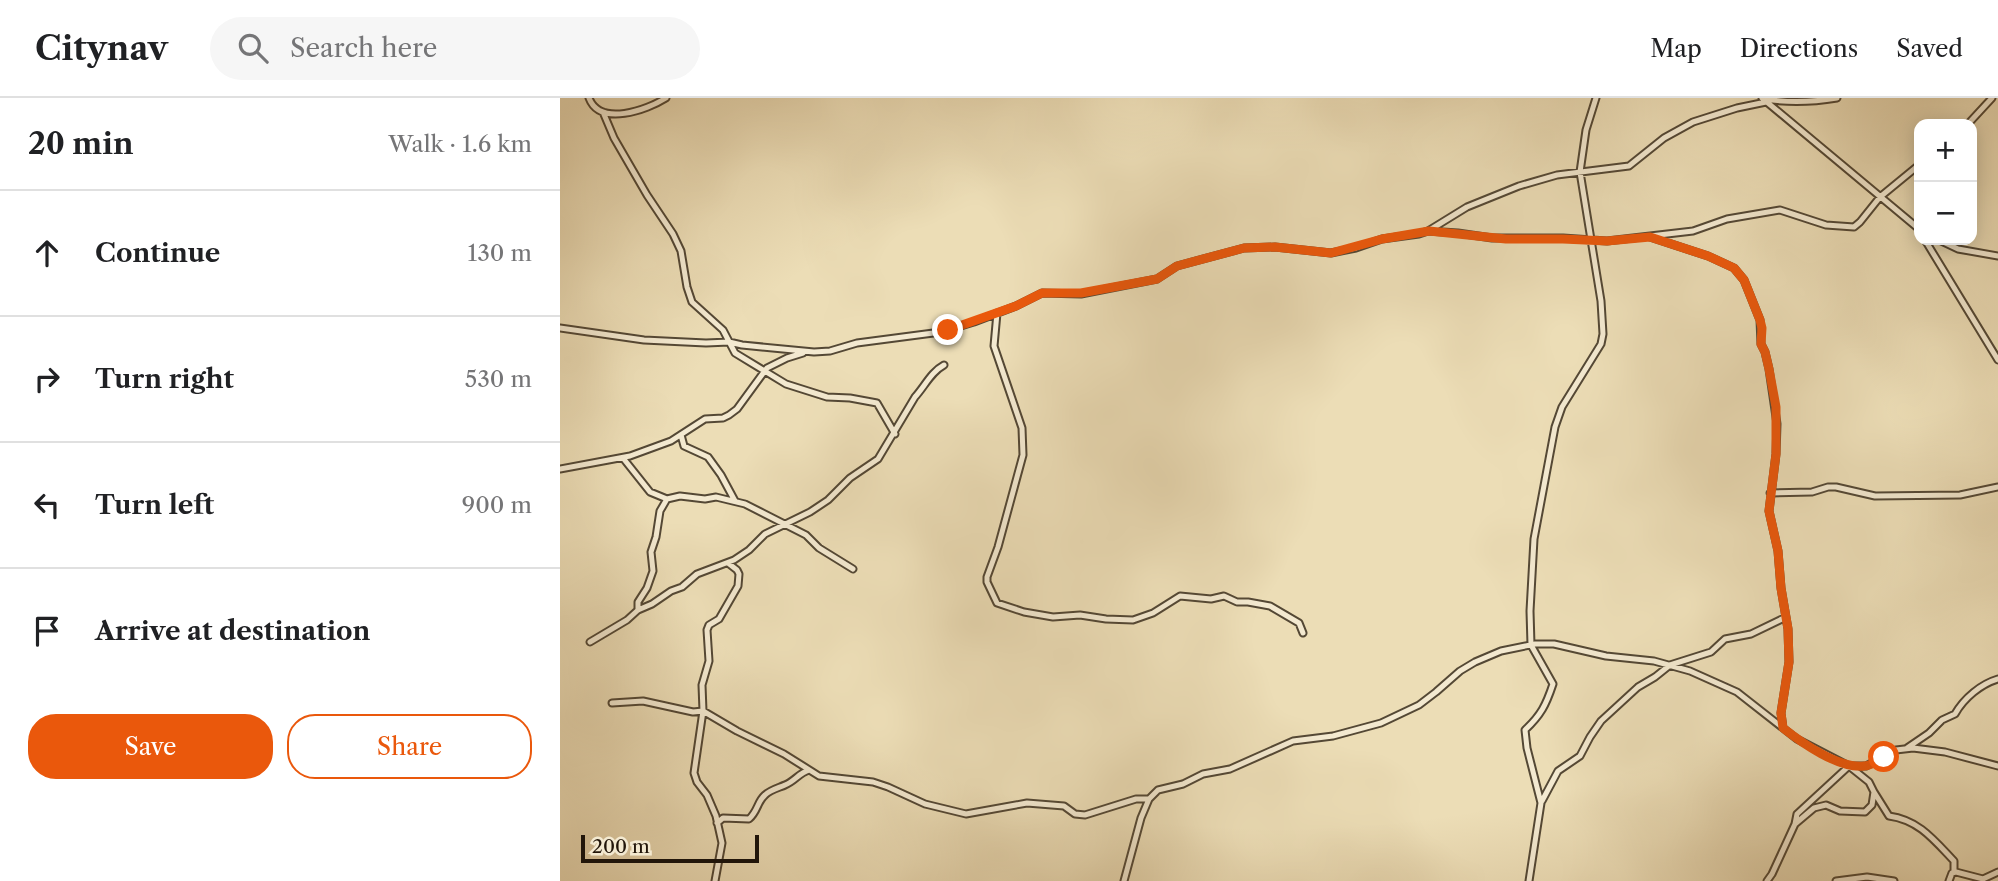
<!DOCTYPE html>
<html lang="en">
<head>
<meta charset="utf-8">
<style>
	:root { --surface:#fff; --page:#f6f6f6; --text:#202124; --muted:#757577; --line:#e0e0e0; --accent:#ea580c }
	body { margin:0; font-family:"Libre Caslon Text",serif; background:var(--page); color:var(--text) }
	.controls { position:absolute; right:21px; top:21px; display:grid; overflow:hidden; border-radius:14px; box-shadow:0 4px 18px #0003 }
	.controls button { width:63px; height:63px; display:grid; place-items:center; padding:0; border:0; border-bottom:2px solid var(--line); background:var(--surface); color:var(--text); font:35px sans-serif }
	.scale { position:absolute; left:21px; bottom:18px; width:178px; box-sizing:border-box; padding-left:7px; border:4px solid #22160a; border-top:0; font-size:19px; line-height:24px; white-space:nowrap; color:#22160a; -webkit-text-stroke:5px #f3e9d0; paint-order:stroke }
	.stop { position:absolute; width:21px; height:21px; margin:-16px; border:5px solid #ea580c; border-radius:50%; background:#fff }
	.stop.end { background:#ea580c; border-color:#fff; box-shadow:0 2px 7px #0008 }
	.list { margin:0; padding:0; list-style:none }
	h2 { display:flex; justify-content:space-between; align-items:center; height:91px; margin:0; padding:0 28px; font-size:30px }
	h2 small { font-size:23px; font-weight:400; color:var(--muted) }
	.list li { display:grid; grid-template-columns:46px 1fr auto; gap:21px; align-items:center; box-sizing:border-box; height:126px; padding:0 28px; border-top:2px solid var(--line) }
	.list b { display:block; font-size:26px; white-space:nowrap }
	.list em { font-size:23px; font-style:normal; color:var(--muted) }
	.actions { display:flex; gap:14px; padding:21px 28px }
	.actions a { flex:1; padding:16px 0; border:2px solid var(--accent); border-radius:28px; text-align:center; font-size:24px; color:var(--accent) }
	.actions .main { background:var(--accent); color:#fff }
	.icon { flex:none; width:38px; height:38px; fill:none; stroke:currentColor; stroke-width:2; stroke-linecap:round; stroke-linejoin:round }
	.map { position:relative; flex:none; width:1438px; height:783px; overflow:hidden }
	header { display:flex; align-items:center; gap:42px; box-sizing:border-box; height:98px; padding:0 35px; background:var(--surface); border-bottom:2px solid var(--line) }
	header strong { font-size:33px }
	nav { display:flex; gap:38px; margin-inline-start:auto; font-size:24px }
	.search { width:490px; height:63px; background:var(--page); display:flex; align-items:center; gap:18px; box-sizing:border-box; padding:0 24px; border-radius:38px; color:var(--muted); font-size:26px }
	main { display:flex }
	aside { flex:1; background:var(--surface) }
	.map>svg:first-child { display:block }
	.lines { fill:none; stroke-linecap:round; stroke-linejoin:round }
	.minor-casing { stroke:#544835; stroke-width:9 }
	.minor { stroke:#f3e9d0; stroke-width:5 }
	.route { stroke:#ea580c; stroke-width:9 }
</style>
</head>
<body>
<header>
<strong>Citynav</strong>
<div class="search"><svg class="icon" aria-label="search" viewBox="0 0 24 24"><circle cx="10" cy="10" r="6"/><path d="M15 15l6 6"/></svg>Search here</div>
<nav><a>Map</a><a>Directions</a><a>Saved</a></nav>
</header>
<main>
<aside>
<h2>20 min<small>Walk · 1.6 km</small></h2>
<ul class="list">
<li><svg class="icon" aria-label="ahead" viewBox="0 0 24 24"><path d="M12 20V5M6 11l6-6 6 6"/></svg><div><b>Continue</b></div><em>130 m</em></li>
<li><svg class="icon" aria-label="right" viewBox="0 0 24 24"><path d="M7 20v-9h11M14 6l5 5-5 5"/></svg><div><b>Turn right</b></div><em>530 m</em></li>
<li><svg class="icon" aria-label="left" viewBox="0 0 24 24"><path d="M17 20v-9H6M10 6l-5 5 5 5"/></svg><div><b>Turn left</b></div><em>900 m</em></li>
<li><svg class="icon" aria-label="arrive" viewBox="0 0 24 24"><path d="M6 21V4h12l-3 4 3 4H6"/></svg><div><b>Arrive at destination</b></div></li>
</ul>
<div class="actions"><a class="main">Save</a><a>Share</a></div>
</aside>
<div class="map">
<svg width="1438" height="783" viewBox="0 0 1438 783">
	<rect width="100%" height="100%" fill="#ecddb6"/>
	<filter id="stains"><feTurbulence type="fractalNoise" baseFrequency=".00286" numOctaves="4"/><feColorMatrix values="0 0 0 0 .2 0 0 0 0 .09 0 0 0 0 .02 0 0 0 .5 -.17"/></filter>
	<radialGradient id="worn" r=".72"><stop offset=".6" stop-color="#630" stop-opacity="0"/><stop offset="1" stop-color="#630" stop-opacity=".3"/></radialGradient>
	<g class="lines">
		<!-- minor casing -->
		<g class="minor-casing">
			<path id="minor" d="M29,0C40,29 87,12 106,0
				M1202,0L1359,131
				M1205,1C1229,5 1253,4 1277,0
				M43,14L54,40L87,97L113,136L121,153L127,189L132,204L163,232L175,255L226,286L267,299L290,300L317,305L335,336
				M1408,26L1432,0
				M868,133L898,135L932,140H1003L1047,143L1133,133L1167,121L1220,112L1266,127L1294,129L1300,124L1320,99L1359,67
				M1090,139L1148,158L1174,170L1184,182L1200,222L1201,246L1205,254L1209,271L1217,326L1216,356L1209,413L1218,453L1221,490L1228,531L1229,564L1221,615L1223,630
				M1365,142L1438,262
				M1379,142L1398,151L1438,158
				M437,215L434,248L462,330L463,357L438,449L427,479V484L437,505L464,514L493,519L520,517L546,521L573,522L593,515L620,498L651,501L664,498L677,504H688L710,508L739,525L743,535
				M0,230L84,242L146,245L169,244L182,247L254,254L270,253L297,245L381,234L414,224L456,208L482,195L521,196L597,181L617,168L684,150L715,149L771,155L796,150L822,141L859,136L868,133L907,109L959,88L997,77L1069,68L1104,40L1133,24L1177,10L1206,4
				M121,337L124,348L148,359L161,377L175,403
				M63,360L90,394L107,401L120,398L145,401L156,399L185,406L246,437L259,450L293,471
				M0,371L70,358L111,343L145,321L163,320L169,317L177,311L207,270L227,260L243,255
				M1210,395L1252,394L1268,389H1276L1315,398L1400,397L1438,389
				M78,512V504L87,490L93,473L91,454L96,439L100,413L107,401
				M30,544L67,522L78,512L92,506L111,493L122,489L137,476L174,462L189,452L205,436L250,414L268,402L290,380L318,361L355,299C365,288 371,274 384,267
				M52,605L83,603L133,614L143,613L177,633L224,656L259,678L313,684L328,689L365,706L406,716L467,705L504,708L515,716L525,717L576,701H589
				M1347,650L1369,635L1382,622L1395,616C1404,600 1421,586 1438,581
				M1314,694L1329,718C1359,722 1374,742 1394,763V774
				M982,703L998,673L1020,658L1030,639L1041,623L1078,589L1095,579L1110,567L1151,554L1165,541L1191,536L1226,519
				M157,725L163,720L189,721C198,713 197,704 205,697C210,692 218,690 225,687C235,683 239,675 249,672
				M155,783L162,745L156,718L147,697L137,684L134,675L143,613L142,587L149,563L147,532L149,527L159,521L178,488L179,476L177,472L168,465
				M564,783L581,720L589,701L598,692L623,686L643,676L670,671L733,643L773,638L821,625L859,607L876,594L900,573L915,564L941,553L975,546H994L1046,558L1094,563L1130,573L1177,594L1237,641L1289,668H1306L1336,652L1353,650L1385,654L1438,668
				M969,783L981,705L967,650L965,632C981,617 986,607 993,586L971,547L970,513L974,441L995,329L1002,309L1041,246L1043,236L1041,203L1020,74L1026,32L1036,0
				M1207,783L1212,776L1235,726L1254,710L1266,707L1280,713L1305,714L1312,707L1314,694L1309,684L1289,668L1237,716L1235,726
				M1276,783L1307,779L1334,783
				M1389,783L1392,775L1396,774L1423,781L1438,774"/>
		</g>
		<!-- minor -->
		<use href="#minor" class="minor"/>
	</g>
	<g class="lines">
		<!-- route -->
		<path class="route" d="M388,232L456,208L482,195H521L597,181L617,168L684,150L715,149L771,155L822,141L869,133L946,141H1003L1047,143L1090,139L1148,158L1174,170L1184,182L1200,222L1202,230L1201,246L1205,254L1209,271L1216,309V356L1209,413L1218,453L1221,490L1228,531L1229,564L1221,615L1223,630C1242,645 1279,671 1304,668C1311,668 1318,663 1324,659"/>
	</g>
	<rect width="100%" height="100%" filter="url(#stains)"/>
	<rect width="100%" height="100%" fill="url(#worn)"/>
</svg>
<div class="controls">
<button>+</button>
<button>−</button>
</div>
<div class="scale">200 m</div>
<div class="stop" style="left:1324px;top:659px"></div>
<div class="stop end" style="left:388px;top:232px"></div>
</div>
</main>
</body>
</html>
